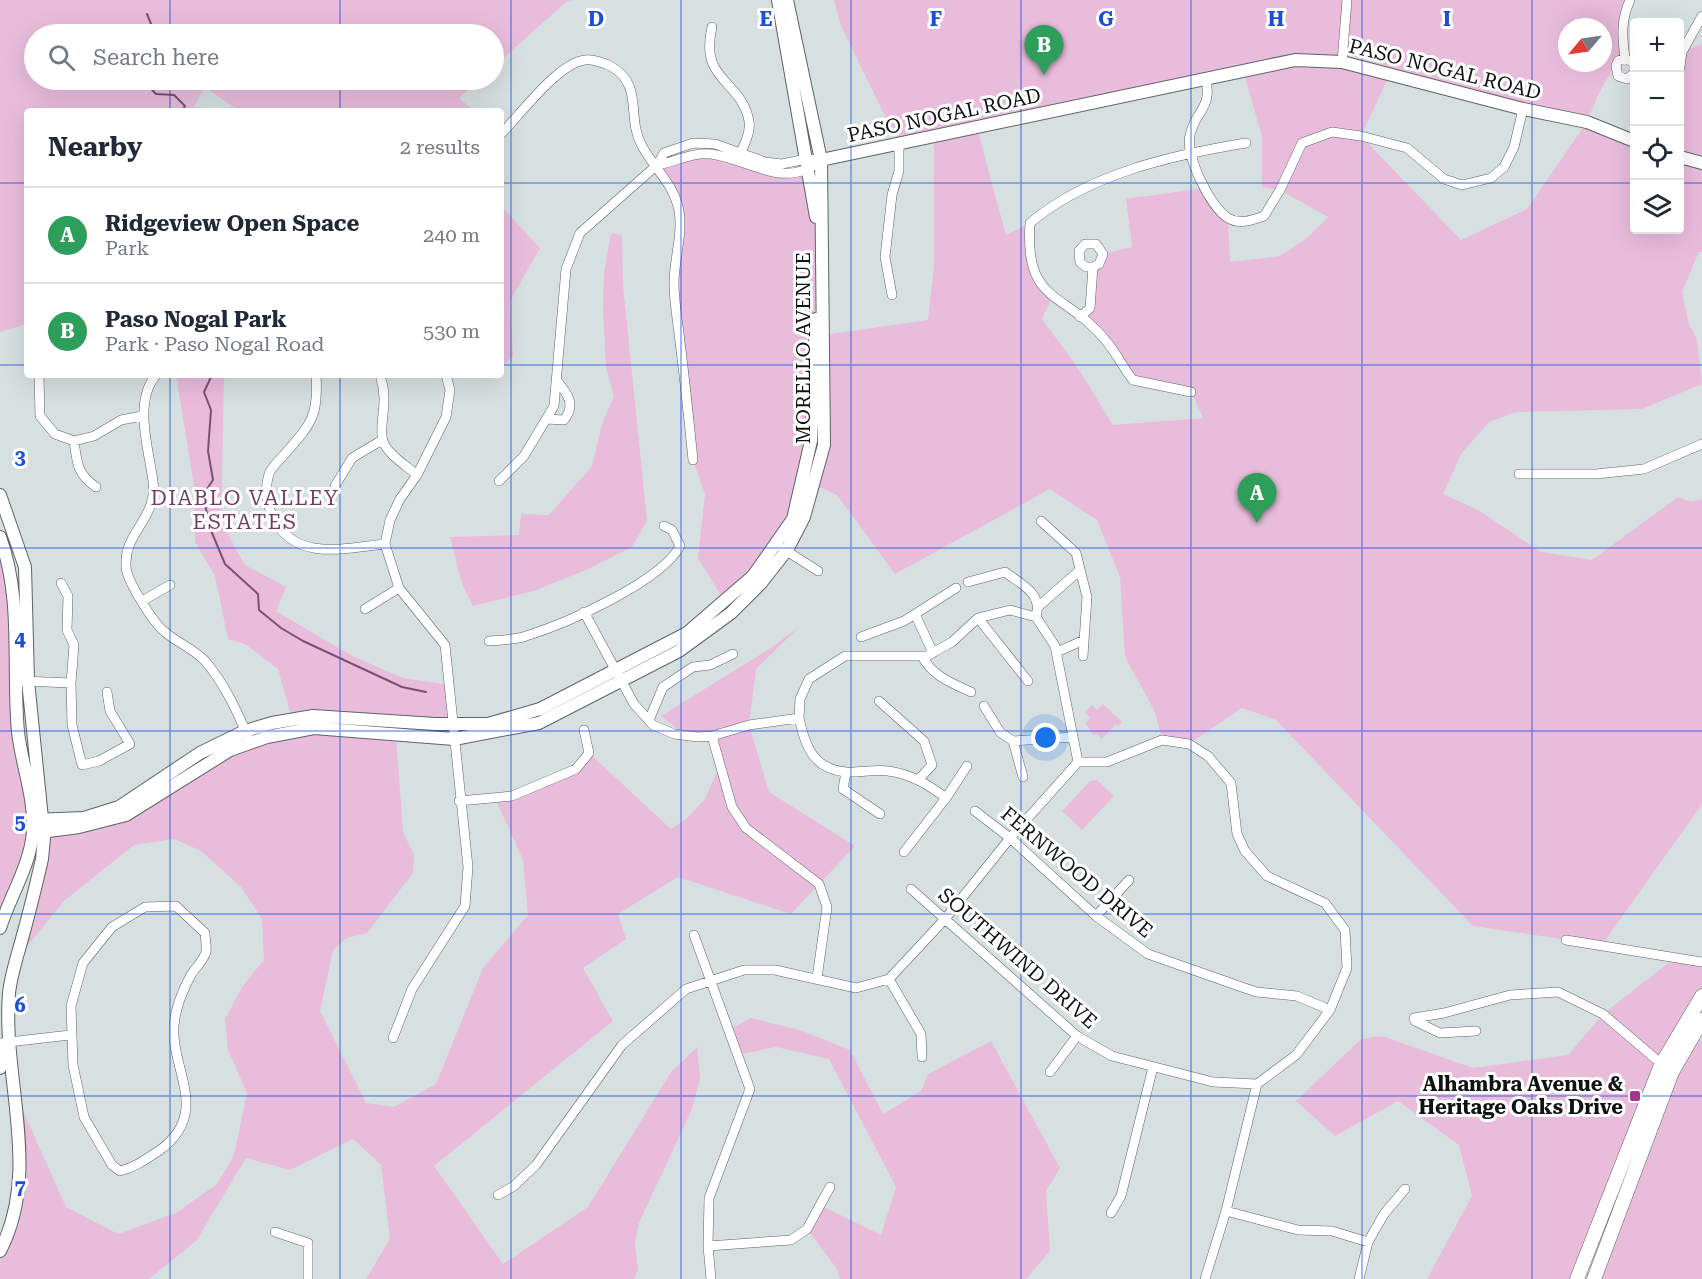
<!DOCTYPE html>
<html lang="en">
<head>
<meta charset="utf-8">
<style>
	:root { --surface:#fff; --page:#f2f2f3; --text:#1f2937; --muted:#747a83; --line:#e0e1e3; --accent:#a73590 }
	body { margin:0; font-family:"Roboto Serif",serif; background:var(--page); color:var(--text) }
	.controls { position:absolute; right:18px; top:18px; display:grid; overflow:hidden; border-radius:6px; box-shadow:0 6px 24px #0002 }
	.controls button { width:54px; height:54px; display:grid; place-items:center; padding:0; border:0; border-bottom:2px solid var(--line); background:var(--surface); color:var(--text); font:30px sans-serif }
	.compass { position:absolute; left:1558px; top:18px; width:54px; height:54px; border-radius:50%; background:var(--surface); box-shadow:0 6px 24px #0002; rotate:241deg }
	.you { position:absolute; left:1046px; top:738px; width:21px; height:21px; margin:-15px; border:4px solid #fff; border-radius:50%; background:#1a73e8; box-shadow:0 0 0 9px #1a73e833 }
	.badge { display:grid; place-items:center; width:39px; height:39px; border-radius:50%; background:var(--accent); color:#fff; font-size:20px; font-weight:700 }
	.pin { position:absolute; translate:-50% -50px; filter:drop-shadow(0 2px 3px #0008) }
	.pin::after { content:''; position:absolute; top:32px; width:21px; height:18px; background:inherit; clip-path:polygon(0 0,100% 0,50% 100%) }
	.list { margin:0; padding:0; list-style:none }
	h2 { display:flex; justify-content:space-between; align-items:center; height:78px; margin:0; padding:0 24px; font-size:26px }
	h2 small { font-size:20px; font-weight:400; color:var(--muted) }
	.list li { display:grid; grid-template-columns:39px 1fr auto; gap:18px; align-items:center; box-sizing:border-box; height:96px; padding:0 24px; border-top:2px solid var(--line) }
	.list b { display:block; font-size:22px; white-space:nowrap }
	.list p { margin:0; font-size:20px; white-space:nowrap; color:var(--muted) }
	.list em { font-size:20px; font-style:normal; color:var(--muted) }
	.icon { flex:none; width:33px; height:33px; fill:none; stroke:currentColor; stroke-width:2; stroke-linecap:round; stroke-linejoin:round }
	.map { position:relative; flex:none; width:1702px; height:1279px; overflow:hidden }
	.search { position:absolute; background:var(--surface); box-shadow:0 6px 24px #0002; left:24px; top:24px; width:480px; height:66px; display:flex; align-items:center; gap:15px; box-sizing:border-box; padding:0 21px; border-radius:33px; color:var(--muted); font-size:22px }
	.panel { position:absolute; background:var(--surface); box-shadow:0 6px 24px #0002; left:24px; top:108px; width:480px; height:270px; border-radius:6px }
	.map>svg:first-child { display:block }
	.green { fill:#e9bcdc; fill-rule:evenodd }
	.lines { fill:none; stroke-linecap:round; stroke-linejoin:round }
	.stream { stroke:#7c5171; stroke-width:2 }
	.minor-casing { stroke:#5c6465; stroke-width:10 }
	.tertiary-casing { stroke:#5c6465; stroke-width:14 }
	.secondary-casing { stroke:#5c6465; stroke-width:15 }
	.minor { stroke:#fff; stroke-width:9 }
	.tertiary { stroke:#fff; stroke-width:12 }
	.secondary { stroke:#fff; stroke-width:14 }
	.grid { fill:none; stroke:#1d4ed8; stroke-width:1.5; stroke-opacity:0.55 }
	.poi-dot { fill:#a73590; stroke:#fff; stroke-width:2 }
	.labels { text-anchor:middle; dominant-baseline:central; stroke-width:6; stroke-linejoin:round; paint-order:stroke }
	.street-label { font-size:20px; fill:#0f1212; stroke:#fff }
	.poi-label { font-size:20px; font-weight:bold; fill:#0f1212; stroke:#fff; text-anchor:end }
	.neighbourhood-label { font-size:21px; letter-spacing:1.5px; fill:#763c68; stroke:#fff }
	.grid-label { font-size:20px; text-anchor:middle; font-weight:bold; fill:#1d4ed8; stroke:#fff; stroke-width:6; stroke-linejoin:round; paint-order:stroke }
</style>
</head>
<body>
<div class="map">
<svg width="1702" height="1279" viewBox="0 0 1702 1279">
	<rect width="100%" height="100%" fill="#d7e0e1"/>
	<!-- green -->
	<path class="green" d="M0,0H574L567,1L494,67V34H34V80H479L459,98L474,111H239L205,87L192,111H27V324L0,332Z
		M834,0H1630L1624,14L1625,58C1605,74 1597,99 1587,121L1634,141V230H1680V67L1682,52L1702,44V252H1699L1682,292L1689,324L1697,340L1702,384L1642,409L1516,412L1489,422L1461,454L1443,494L1478,510L1541,552L1592,560L1678,497L1691,502L1702,499V804L1602,945L1473,926L1276,720L1242,708L1189,744L1162,740L1155,712L1125,657L1120,577L1097,520L1050,489L895,574L837,495L813,484L824,445V335L928,320L934,266V138L899,144L841,26ZM1567,27H1603V63H1567ZM1243,70L1262,137V187L1280,190L1328,217L1307,238L1280,256L1230,262L1228,218L1204,188L1126,199L1132,247L1103,254L1093,277L1090,308L1080,317L1133,380L1191,392L1203,418L1113,425L1076,365L1042,319L1052,297L1028,250L1030,223L1006,235L977,128ZM1390,74L1587,122L1527,209L1461,240L1361,136Z
		M712,154L759,170L809,171L816,210L815,335L811,441L793,519L725,602L698,558L705,494L693,460L674,282L679,212L657,165Z
		M501,206L540,248L510,301L513,357L501,366Z
		M611,233L622,235L623,285L647,521L632,547L586,570L534,591L473,606L462,584L450,537L519,535L521,514L549,515L592,466L603,421L614,397L606,367L603,308L604,274Z
		M176,375H229L224,379L221,522L245,565L286,587L276,611L352,656L403,678L451,685L454,725L292,719L278,669L245,644L228,639L215,576L195,542L194,486Z
		M0,537L33,833L0,928Z
		M799,627L756,669L749,725L769,792L855,846L791,914L678,877L618,914L626,939L583,968L613,1021L434,1166L503,1264L588,1207L671,1072L697,1047L700,1078L692,1109L639,1223L635,1242L638,1271L634,1279H366L390,1239L381,1165L353,1139L290,1170L246,1158L196,1241L149,1279H0V1251L20,1191L12,1086L66,1207L118,1234L176,1213L217,1184L234,1155L247,1093L228,1050L225,1019L244,984L264,960L262,919L241,887L201,851L174,839L134,845L64,901L16,960L44,838L126,815L230,750L314,728L396,736L403,832L414,855L413,873L367,933L346,938L333,950L320,1011L366,1103L394,1107L436,1084L483,968L528,915L523,860L495,798L576,769L589,753L671,829L687,818L705,799L720,765L712,737L686,736L661,716L771,648Z
		M1103,704L1122,722L1118,726L1116,724L1102,739L1096,734L1094,735L1085,723L1090,718L1085,712L1092,705L1097,710Z
		M1097,780L1114,796L1082,830L1062,811L1090,781Z
		M1676,957L1702,962V996L1684,1023L1577,1279H1427L1472,1196L1459,1145L1398,1101L1335,1136L1296,1101L1361,1039L1382,1036L1473,1068L1568,1055L1603,1014Z
		M751,1018L802,1031L850,1050L883,1114L921,1091L928,1074L991,1041L1060,1168L1046,1191L1050,1251L1026,1279H840L837,1269L807,1229L820,1205L881,1235L896,1187L829,1059L776,1047L737,1055L728,1030Z
		M1694,1034L1702,1041V1279H1594Z"/>
	<g class="lines">
		<!-- stream -->
		<path class="stream" d="M147,14L154,31L153,34
			M143,80L156,94L174,95L185,106L182,111
			M212,375L204,392L211,410L208,451L213,480L203,495L210,528L225,564L258,594L259,610L281,628L303,641L402,687L426,692"/>
		<!-- minor casing -->
		<g class="minor-casing">
			<path id="minor" d="M712,27C699,82 741,79 749,121C751,132 744,146 739,156
				M1625,58C1622,36 1621,20 1630,0
				M1342,62L1347,0
				M1634,63L1625,58L1618,61L1616,66L1618,76L1627,79L1634,73
				M1680,67L1682,52L1702,16
				M1206,79C1212,110 1196,109 1190,135C1185,155 1210,207 1228,218C1239,225 1252,220 1264,216L1280,190L1302,143L1332,132L1361,136L1407,148L1444,179L1462,185L1491,178L1504,167L1514,147L1523,109
				M501,134C520,115 558,63 585,60C593,59 605,63 612,67C643,85 627,117 641,144C653,168 674,183 679,211C683,235 674,259 674,283C674,302 678,323 680,342C685,381 689,421 693,460
				M693,143L715,144L765,162L782,164L806,159L821,160C784,191 750,159 711,154C691,152 676,162 657,165L664,153Z
				M892,295L885,257L892,195L899,171V144
				M1080,317L1090,308L1093,267L1099,264L1103,254L1096,244H1085L1079,251L1080,262L1086,267H1093
				M39,375L40,416L55,434L74,441L94,436L121,420L142,416
				M156,375C133,402 149,450 153,481C158,519 124,531 126,566C126,580 154,624 165,632C177,643 195,649 206,662C226,686 238,713 250,742
				M316,375C319,418 310,425 283,456C278,461 271,468 269,474C264,489 267,506 274,519C296,562 346,548 385,544
				M381,379C389,403 378,426 383,441C387,454 407,466 417,475
				M1191,392L1133,380C1123,368 1117,354 1107,342C1066,290 1024,306 1030,223C1088,174 1172,155 1246,143
				M546,419L564,420C576,405 568,394 557,381
				M74,441C77,463 77,474 96,487
				M1519,474H1596L1644,469L1702,444
				M499,481L524,456L554,406L566,269L580,233L657,165
				M335,486L352,458L382,440
				M1041,521L1076,553L1087,597L1083,656
				M782,548L818,571
				M968,582L1005,572C1022,585 1043,593 1036,617
				M61,583L68,596L67,630L74,645L71,683L72,725L82,765L99,761L130,744L110,711L107,692
				M142,601L170,585
				M1039,606L1080,570
				M365,609L399,588
				M584,612L634,704L653,725L674,734L698,737L712,736L749,725L799,718L800,699L809,679L845,656H927L952,642L978,618L1010,610L1036,617L1055,646L1078,762
				M915,614L933,653
				M978,618L1028,681
				M861,637L904,621L956,588
				M489,641C501,640 515,640 526,636C565,624 661,582 680,546L672,530L664,526
				M1057,652L1084,640
				M922,656C932,676 952,683 971,692
				M22,681L71,683
				M879,701L924,741L932,765L919,779
				M984,706L1000,732L1013,741L1023,777
				M799,718C805,746 813,769 846,772C860,773 874,769 888,771C911,774 929,785 946,798
				M649,720L663,687L693,667L710,665L733,654
				M712,736L732,807L746,828L819,884L827,907L817,978
				M1013,741L1073,737
				M846,772L843,789L880,814
				M459,801L512,796L576,769L589,753L584,730
				M975,811L1010,838L1096,916L1148,954L1256,992L1297,996L1330,1010
				M904,852L946,798L967,766
				M911,889L1077,1036L1112,1056L1213,1082L1257,1084L1296,1055L1330,1010L1347,968L1345,930L1325,903L1267,876L1245,851L1237,834L1231,783L1208,756L1189,744L1162,740L1107,762H1078
				M176,906L205,933C205,939 207,946 206,952C204,960 195,968 191,975C184,987 177,1005 175,1018C166,1066 214,1110 160,1150C146,1159 136,1167 120,1171L112,1165L84,1117L73,1065L71,1006L83,963L112,927L145,907Z
				M1096,916L1129,880
				M694,935L750,1089L709,1198L708,1246L711,1279
				M1566,940L1702,962
				M889,979L921,1034L922,1057
				M1476,1031L1440,1033L1415,1021L1414,1018L1444,1013L1510,995L1558,992L1603,1014L1665,1067
				M393,1038L412,989L465,906L468,867L445,645L399,588L385,544L390,520L400,499L417,475L446,417L450,390L446,375
				M0,1043L70,1035
				M1050,1072L1077,1036
				M498,1195L514,1186L536,1165L622,1045L686,989L744,970H775L856,988L889,979L945,919L1010,838L1078,762
				M1226,1211L1298,1230L1332,1231L1368,1242
				M1111,1213L1121,1196L1153,1067
				M275,1232L308,1243V1279
				M708,1246L791,1240L807,1229L830,1187
				M1205,1279L1226,1211L1257,1084
				M1359,1279L1368,1242L1384,1214L1405,1189"/>
		</g>
		<!-- tertiary casing -->
		<g class="tertiary-casing">
			<path id="tertiary" d="M778,0L816,217
				M1680,157L1702,163
				M821,160L1295,60L1342,62L1523,109L1587,122L1634,141
				M0,495L25,567L28,681L44,838L42,859C36,885 30,910 23,935C18,954 11,974 9,993C2,1080 42,1170 0,1251
				M0,537C23,600 12,666 18,732C22,766 35,798 33,832C30,866 10,896 0,928
				M33,820L84,818L119,807L200,753L245,731L272,723L313,716L435,724H488L540,709L687,633L753,576L793,519L811,441L816,319
				M33,833L79,827L126,815L230,750L267,737L314,728L454,739L539,723L679,651L731,613L761,583L787,550L804,517L824,445L821,160L787,0
				M0,1049V1068"/>
		</g>
		<!-- secondary casing -->
		<g class="secondary-casing">
			<path id="secondary" d="M1577,1279L1661,1065L1702,996
				M1594,1279L1672,1072L1702,1020"/>
		</g>
		<!-- minor -->
		<use href="#minor" class="minor"/>
		<!-- tertiary -->
		<use href="#tertiary" class="tertiary"/>
		<!-- secondary -->
		<use href="#secondary" class="secondary"/>
	</g>
	<!-- grid -->
	<path class="grid" d="M170,0V34M340,0V34M511,0V1279M681,0V1279M851,0V1279M1021,0V1279M1191,0V1279M1362,0V1279M1532,0V1279M170,80V111M340,80V111M0,183H27M501,183H1634M1680,183H1702M0,365H27M501,365H1702M170,375V1279M340,375V1279M0,548H1702M0,731H1702M0,914H1702M0,1096H1702"/>
	<!-- markers -->
	<rect class="poi-dot" x="1629" y="1090" width="12" height="12" rx="3"/>
	<g class="labels">
		<!-- street labels -->
		<g class="street-label">
			<text transform="translate(1445 69) rotate(14)">PASO NOGAL ROAD</text>
			<text transform="translate(944 115) rotate(-12)">PASO NOGAL ROAD</text>
			<text transform="translate(803 348) rotate(-90)">MORELLO AVENUE</text>
			<text transform="translate(1077 872) rotate(40)">FERNWOOD DRIVE</text>
			<text transform="translate(1018 958) rotate(41)">SOUTHWIND DRIVE</text>
		</g>
		<!-- poi labels -->
		<g class="poi-label">
			<text x="1623" y="1084">Alhambra Avenue &amp;<tspan x="1623" dy="23">Heritage Oaks Drive</tspan></text>
		</g>
		<!-- neighbourhood labels -->
		<g class="neighbourhood-label">
			<text x="245" y="498">DIABLO VALLEY<tspan x="245" dy="24">ESTATES</tspan></text>
		</g>
	</g>
	<g class="grid-label">
		<text x="596" y="26">D</text>
		<text x="766" y="26">E</text>
		<text x="936" y="26">F</text>
		<text x="1106" y="26">G</text>
		<text x="1276" y="26">H</text>
		<text x="1447" y="26">I</text>
		<text x="20" y="464">3</text>
		<text x="20" y="646">4</text>
		<text x="20" y="829">5</text>
		<text x="20" y="1012">6</text>
		<text x="20" y="1194">7</text>
	</g>
</svg>
<div class="controls">
<button>+</button>
<button>−</button>
<button><svg class="icon" aria-label="locate" viewBox="0 0 24 24"><circle cx="12" cy="12" r="6"/><path d="M12 2v4M12 18v4M2 12h4M18 12h4"/></svg></button>
<button><svg class="icon" aria-label="layers" viewBox="0 0 24 24"><path d="M12 4l9 5-9 5-9-5zM3 14l9 5 9-5"/></svg></button>
</div>
<svg class="compass" viewBox="-18 -18 36 36"><path d="M0-13l5 13h-10z" fill="#e53935"/><path d="M0 13l5-13h-10z" fill="#747a83"/></svg>
<div class="you"></div>
<div class="pin badge" style="left:1257px;top:523px;background:#2e9e5b">A</div>
<div class="pin badge" style="left:1044px;top:75px;background:#2e9e5b">B</div>
<div class="search"><svg class="icon" aria-label="search" viewBox="0 0 24 24"><circle cx="10" cy="10" r="6"/><path d="M15 15l6 6"/></svg>Search here</div>
<section class="panel">
<h2>Nearby<small>2 results</small></h2>
<ul class="list">
<li><span class="badge" style="background:#2e9e5b">A</span><div><b>Ridgeview Open Space</b><p>Park</p></div><em>240 m</em></li>
<li><span class="badge" style="background:#2e9e5b">B</span><div><b>Paso Nogal Park</b><p>Park · Paso Nogal Road</p></div><em>530 m</em></li>
</ul>
</section>
</div>
</body>
</html>
